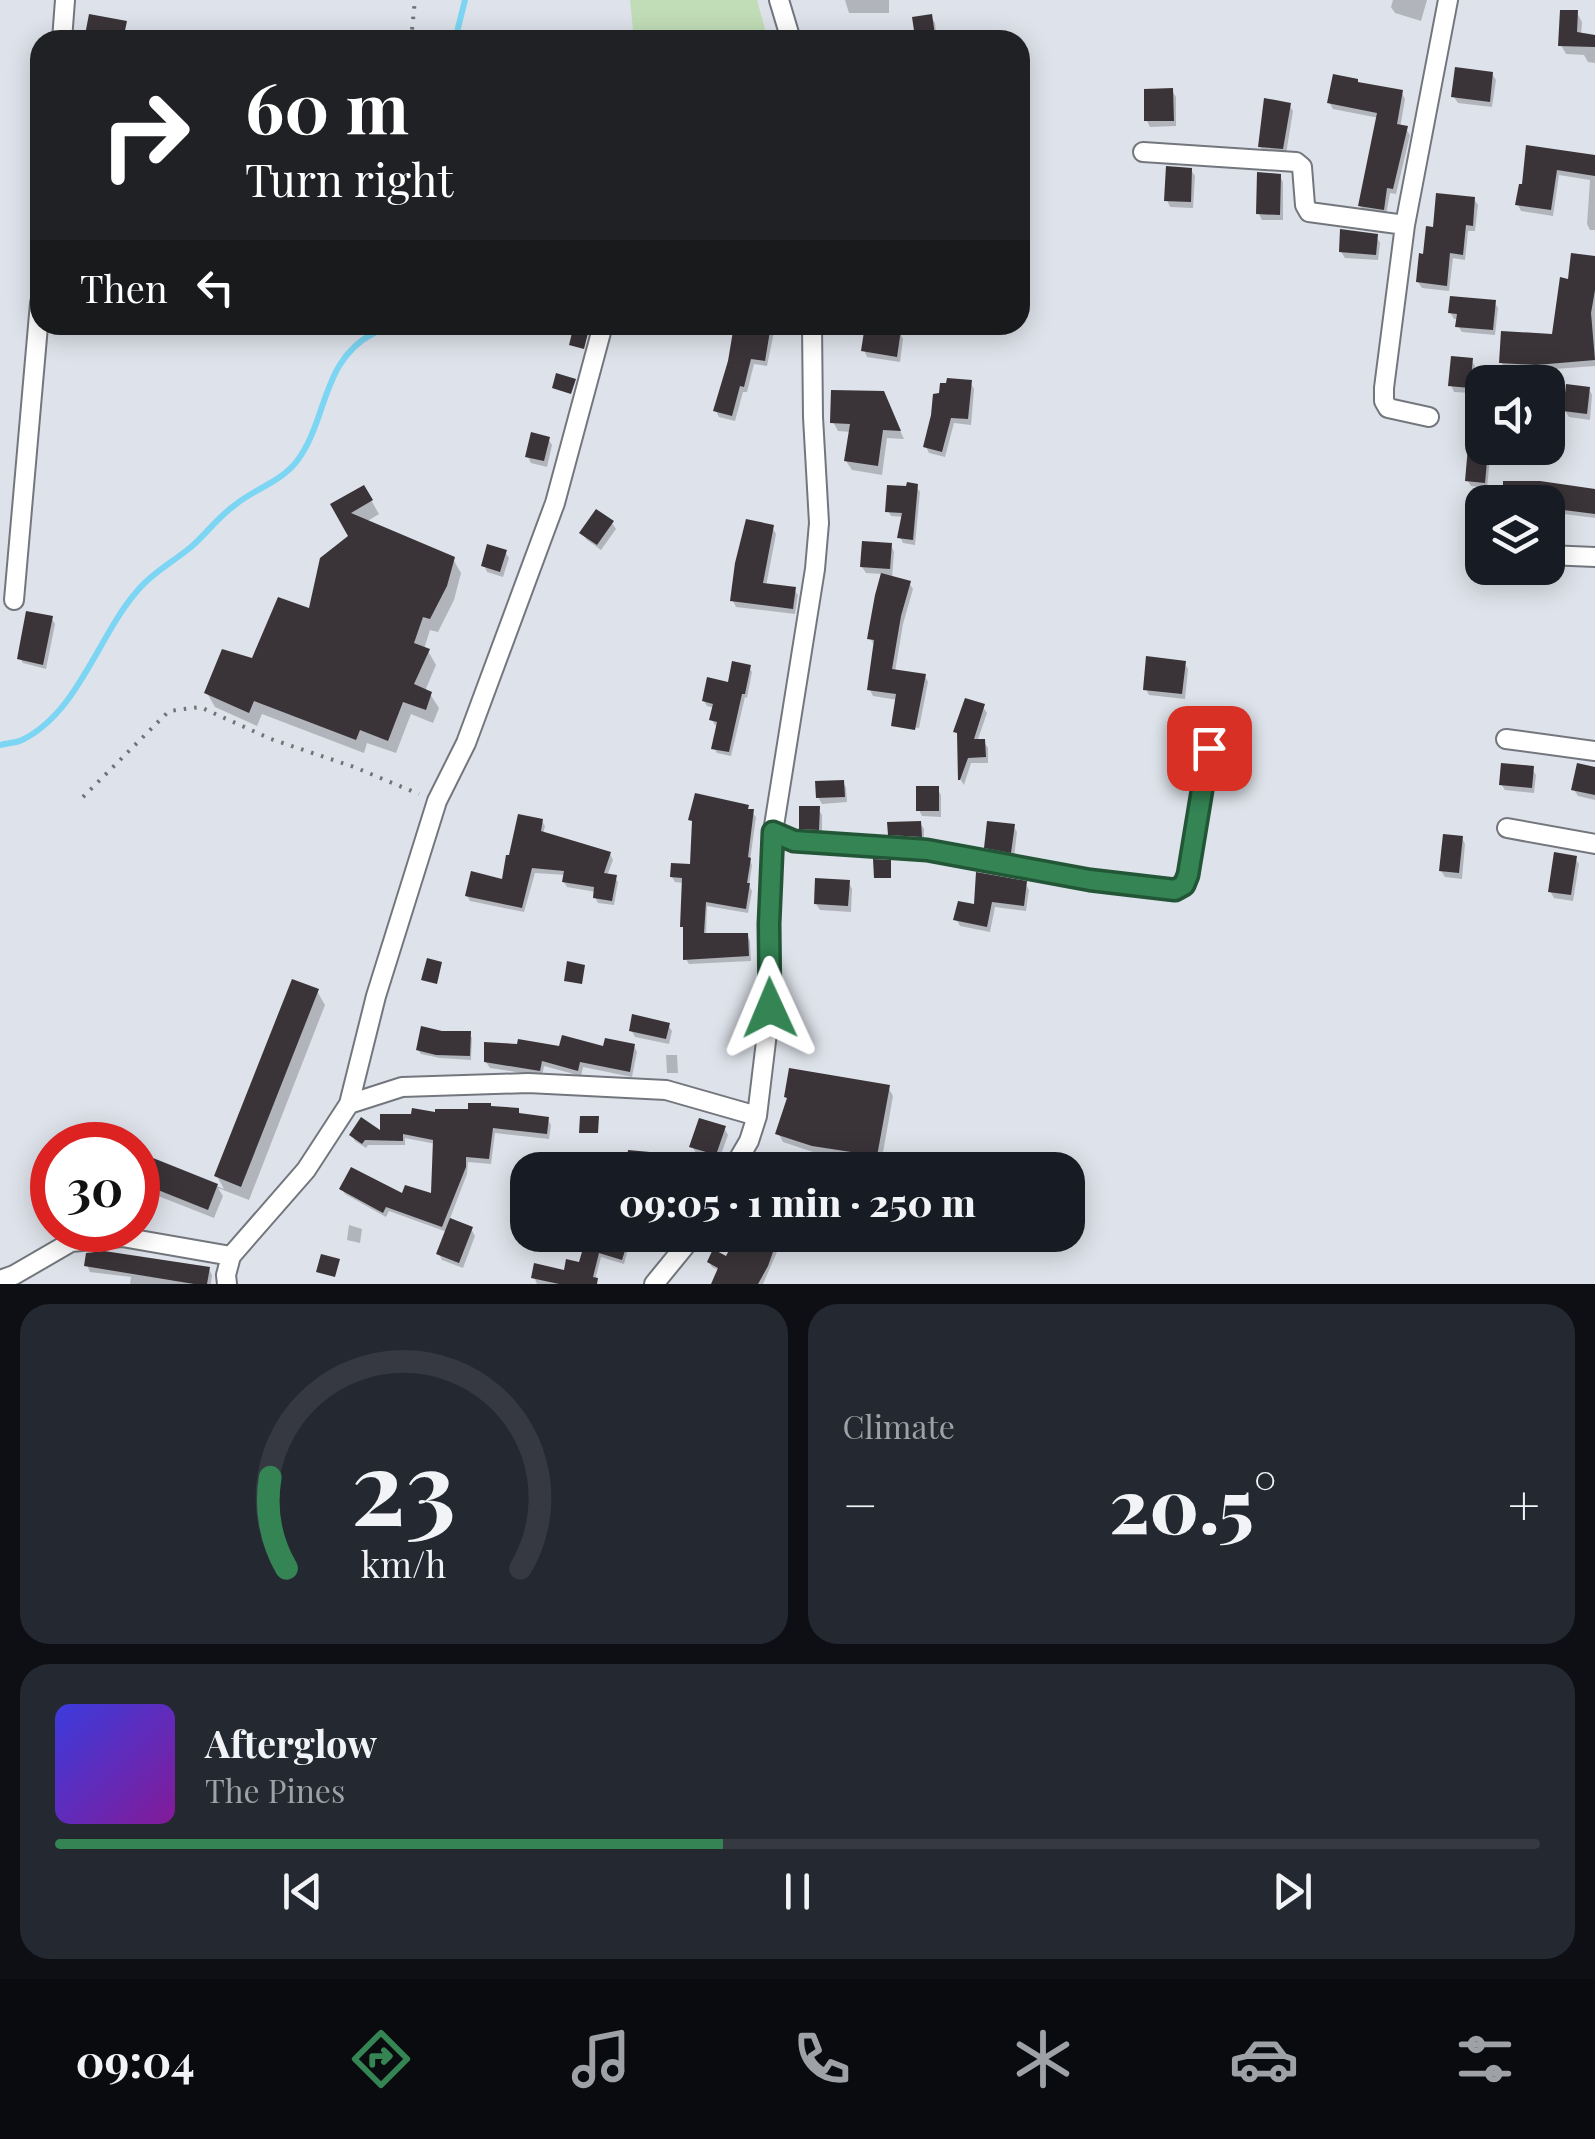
<!DOCTYPE html>
<meta charset="utf-8">
<style>
:root{--surface:#171b24;--page:#242831;--text:#f1f3f6;--muted:#9ea1a6;--line:#363941;--accent:#348454}
body{margin:0;font-family:"Playfair Display",serif;background:var(--page);color:var(--text);height:100vh;display:flex;flex-direction:column;font-size:38px;white-space:nowrap}
*{box-sizing:border-box;margin:0}
p{font-size:32px;color:var(--muted)}
.icon{flex:none;width:55px;height:55px;fill:none;stroke:currentColor;stroke-width:2;stroke-linecap:round;stroke-linejoin:round}
.map{position:relative;height:1284px;overflow:hidden}
.details{display:flex;flex-direction:column;gap:20px;padding:20px;background:#0d0f14;flex:1}
.details>*{flex:none}
.top-card{position:absolute;left:30px;top:30px;width:1000px;height:305px;border-radius:30px;box-shadow:0 5px 25px #0003;background:#202124;color:#fff;overflow:hidden}
.controls{position:absolute;left:1465px;top:365px;display:grid;gap:20px}
.controls a{display:grid;place-items:center;width:100px;height:100px;border-radius:20px;background:var(--surface);box-shadow:0 5px 25px #0003;font-size:50px}
.speed{position:absolute;left:30px;top:1122px;display:flex;gap:20px;font-size:50px;font-weight:700;text-align:center}
.speed>*{display:grid;place-content:center;width:130px;height:130px;border-radius:50%;background:var(--surface);box-shadow:0 5px 25px #0003;line-height:1}
.speed .limit{border:15px solid #d22;background:#fff;color:#111}
.pin{position:absolute;display:grid;place-items:center;width:85px;height:85px;color:#fff;margin:-42px;border-radius:20px;box-shadow:0 5px 15px #0006}
.me{position:absolute;width:110px;margin:-55px;rotate:359deg;stroke-linejoin:round;filter:drop-shadow(0 0 8px #0008)}
.turn{display:flex;align-items:center;gap:35px;height:210px;padding:0 50px;font-size:45px}
.turn .icon{width:130px;height:130px;stroke-width:2.5}
.turn b{display:block;font-size:70px;line-height:85px}
.then{display:flex;align-items:center;height:95px;padding:0 50px;background:#0003;gap:20px;font-size:38px}
.big{font-size:75px;font-weight:800;line-height:1.1}
.details .widget{flex:1;display:flex;flex-direction:column;justify-content:center;gap:15px;min-width:0;padding:0 35px;border-radius:30px;background:var(--page)}
.details .dial{align-items:center;gap:0}
.dial svg{height:260px;overflow:visible;fill:none;stroke:var(--line);stroke-width:7;stroke-linecap:round;text-anchor:middle}
.dial text{fill:var(--text);stroke:none}
.song{display:flex;align-items:center;gap:30px}
.cover{width:120px;height:120px;border-radius:15px;background:linear-gradient(135deg,hsl(240 70% 55%),hsl(290 70% 35%))}
.played{height:10px;border-radius:5px;background:linear-gradient(90deg,var(--accent) 45%,var(--line) 45%)}
.keys{display:flex;justify-content:space-around;direction:ltr}
.heat{display:flex;justify-content:space-between;align-items:center;font-size:55px;direction:ltr}
.details .tiles{flex:1;display:grid;gap:20px;grid-template-columns:1fr 1fr}
.widget:last-child{grid-column:span 2}
.trip{position:absolute;left:510px;top:1152px;width:575px;height:100px;border-radius:30px;background:var(--surface);box-shadow:0 5px 25px #0003;font-weight:800;line-height:100px;text-align:center}
.tab-bar{display:flex;height:160px;justify-content:space-around;align-items:center;background:#090b0e;color:var(--muted)}
.tab-bar .icon{width:70px;height:70px}
.tab-bar .active{color:var(--accent)}
.tab-bar b{font-size:45px;color:var(--text)}
.map>svg:first-child{display:block}
</style>
<div class="map">
<svg width="1595" height="1284" viewBox="0 0 1595 1284">
<rect width="100%" height="100%" fill="#dee2ea"/>
<path fill="#c1ddb7" d="M630,0h127l11,40h-134z"/>
<path fill="#0003" d="M845,0h44v13h-40z
M1393,0h34l-6,21 -26,-8 -4,-6z
M1577,13l5,9 -1,13 14,2v26l-7,-1 -4,-7 -18,-1 -5,-9z
M931,17l4,6 2,17h-19l-3,-21z
M1492,74l4,6 -4,27 -34,-4 -4,-6z
M1359,85l43,8 3,6 -5,29 6,1 4,6 -14,59 -6,-1 -4,22 -22,-3 -4,-6 19,-88 -46,-9 -4,-7z
M1172,91l4,6v29l-26,1 -3,-6z
M1289,105l4,6 -7,43 -22,-1 -4,-7z
M1528,148l67,10v72h-5l-3,-6 3,-44 -31,-5 -6,41 -32,-5 -3,-6 7,-18z
M1191,170l4,6 -2,32 -23,-1 -3,-7z
M1280,176l3,6v38h-21l-3,-6z
M1474,199l4,6 -3,26h-7l-3,29 -12,-2 -4,33 -27,-3 -4,-6 17,-52z
M1376,236l4,7 -2,17 -33,-2 -4,-6z
M1595,258v108l-54,4 -36,-2 -4,-6 53,-26 17,-54z
M1494,302l4,6 -3,27 -33,-3 -4,-6 1,-7h-5l-4,-7z
M737,325h33l4,7 -7,34 -13,-2 -7,28h-4l-8,29 -16,-4 -3,-6z
M868,325h20l-1,16h4l3,-16 -1,7 7,1 3,6 -3,23 -33,-5 -3,-7z
M1471,360l4,6 -3,27 -18,-1 -3,-7z
M970,382l4,7 -3,36 -17,-2 -9,34 -16,-4 -3,-6z
M1589,389l3,6 -2,25 -21,-3 -4,-6z
M888,404l16,35 -17,-1 -5,37 -30,-5 -6,-9 5,-29 -13,-1 -5,-9z
M548,439l4,6 -5,22 -16,-4 -3,-6z
M1487,452l3,6 -3,30 -16,-2 -4,-6z
M1505,483l90,10v25l-47,-6v-10h-43z
M916,486l4,6 -5,53 -12,-2 -3,-6 3,-20 -12,-1 -3,-5z
M364,488l15,26 -13,8 87,37 8,14 -7,27 -16,32 -8,-2 -6,19 4,2 8,14 -11,26 5,3 9,14 -6,15 -22,-9 -15,39 -29,-10 -3,10 -102,-39 -5,12 -42,-19 -8,-14 47,-32 57,-49 41,-75 -19,-32z
M612,523l4,6 -15,21 -15,-11 -4,-6z
M772,527l4,7 -10,52 28,3 4,6 -3,19 -59,-7 -3,-6z
M891,545l3,7 -2,27 17,4 4,6 -10,35 -8,48 30,4 3,6 -9,46 -25,-4v3l-1,-1 5,-26 -25,-4 -3,-6 4,-45 -4,-7 13,-64 -17,-1 -4,-6z
M505,552l4,6 -6,19 -16,-5 -3,-7z
M52,619l3,5 -9,45 -23,-6 -3,-5z
M1184,663l4,6 -3,30 -36,-4 -3,-6z
M749,667l3,5 -5,26 -2,-1 -14,59 -14,-3 -3,-5 5,-22 -4,-1 -3,-5 3,-12 -8,-2 -3,-5 26,-16z
M983,707l4,6 -10,29h7l4,6v15h-17l-7,22 -4,-6v-41l-4,-6z
M1532,769l4,6 -2,18 -29,-3 -4,-6z
M1595,769v31l-17,-4 -4,-6z
M843,782l3,6 1,14 -25,2 -4,-7z
M937,788l4,7v22l-19,-1 -3,-6z
M747,807l9,10 -6,44 2,4 -3,21 3,5 -4,22 -41,-7 -1,30 41,-1 3,6 1,20 -62,3 -3,-5 -2,-76 -9,-1 -3,-5 20,-10 3,-41 -4,-6z
M818,809l4,6v21l-17,-1 -4,-7z
M542,821l3,5 -2,8 67,20 3,6 -6,16 8,1 3,5 -4,23 -16,-2 -3,-6 1,-5 -29,-5 -3,-5 2,-7 -31,-2 -11,39 -54,-11 -3,-5 37,-14z
M920,823l4,6v14l-30,-2 -4,-7z
M1013,826l4,6 -3,26 -24,-4 -3,-7z
M1462,838l3,6 -3,35 -17,-2 -4,-6z
M1575,858l4,6 -6,37 -19,-3 -4,-7z
M849,883l3,6 -1,23 -31,-2 -4,-6z
M1025,883l4,7 -3,21 -31,-4 -5,25 -30,-6 -4,-7z
M317,991l8,14 -76,195 -31,-12 5,8 -9,22 -76,-30v-34l86,35 -7,-13z
M668,1025l4,6 -3,13 -34,-7 -4,-7z
M441,1033l28,1 3,4 -1,22 -31,-2 -19,-4 -3,-4z
M634,1046l3,6 -5,25 -49,-10 -2,9 -37,-10 -2,10 -52,-8 -4,-6 75,-13z
M666,1055h11l1,18h-11z
M888,1087l5,9 -12,68 -62,-10 -36,-12 -5,-9 10,-33z
M518,1110l3,6 27,4 3,5 -2,14 -54,-6 -4,31 -23,-2 -1,12 -18,47 22,8 4,7 -12,32 -21,-8 -3,-6 8,-22 -58,-21 -3,6 -41,-23 -3,-5 61,7h30l3,-52 -31,-6v7h-37l-2,3 -11,-7 -3,-6 30,-1 56,-19z
M724,1128l4,7 -9,25 -23,-7 -4,-7z
M349,1225l13,4 -2,14 -13,-3z
M590,1235h42l-8,29 -23,-7 -7,27h-57l-3,-7 32,-4 15,-8z
M740,1235h46l-4,11 -2,-1 -17,39h-49l6,-13 -8,-4 -3,-5 18,-3z
M805,1235h33l-7,13z
M87,1265l122,4 3,6 -1,9h-81l1,-7 -41,-5z"/>
<g fill="none" stroke-linecap="round" stroke-linejoin="round">
<path stroke="#7cd6f3" stroke-width="6" d="M455,40l10,-40
M0,745c7,-2 16,-2 22,-5 57,-28 76,-105 116,-150 15,-18 35,-28 53,-43 15,-13 27,-30 44,-42 19,-16 46,-23 62,-44 31,-41 24,-101 77,-128 8,-4 20,-6 29,-8"/>
</g>
<path fill="#3a3438" d="M1560,10h18l-1,22 18,3v12l-37,-1z
M89,14l38,7 -4,19h-39z
M932,14l3,21 -20,2 -3,-20z
M1455,67l38,5 -3,30 -39,-5z
M1333,74l25,5v3l45,8 -6,34 11,2 -15,63 -6,-1 -3,22 -26,-4 19,-93 -50,-10z
M1173,88l1,33h-30v-32z
M1264,98l27,5 -8,46 -25,-2z
M1526,145l69,10v21l-38,-6 -6,40 -36,-5 4,-21h3z
M1166,166l26,2 -1,34 -27,-1z
M1257,172l24,2 -1,41 -24,-1z
M1436,193l39,4 -2,29 -7,-1 -3,30 -13,-2 -3,33 -31,-4 3,-29 4,1 3,-28 7,1z
M1340,229l38,5 -2,21 -37,-3z
M1571,253l24,3v34l-4,23 4,47 -59,5 -37,-2 2,-32 51,3 8,-57 8,2z
M1450,296l46,4 -3,30 -38,-3 2,-13 -9,-1z
M574,325h16l-6,24 -15,-4z
M734,325h37l-6,36 -14,-2 -7,28 -4,-1 -8,30 -19,-5 15,-50z
M865,325l36,5 -4,27 -36,-6z
M1451,356l22,2 -3,30 -22,-2z
M556,373l20,6 -5,15 -19,-6z
M947,378l25,2 -4,39 -17,-1 -9,34 -19,-5 8,-32 2,-21 6,-1 1,-10h6z
M1566,384l24,3 -3,27 -24,-3z
M831,390l53,1 17,40 -18,-1 -5,36 -34,-5 6,-37 -20,-1z
M531,432l19,5 -6,24 -19,-4z
M1468,447l20,3 -3,33 -20,-2z
M1503,481h37l55,8v25l-47,-6v-6h-45z
M907,482l11,2 -5,56 -16,-2 5,-25 -17,-1 2,-27 19,1z
M364,485l9,15 -22,13 104,44 -8,29 -17,33 -7,-2 -9,26 16,6 -16,35 18,8 -6,18 -23,-8 -15,39 -28,-11 -4,10 -102,-39 -5,12 -45,-20 18,-44 30,9 26,-61 31,11 11,-50 28,-22 -18,-32z
M596,509l18,12 -17,24 -18,-12z
M746,519l28,6 -11,58 33,4 -3,22 -63,-8 5,-38z
M862,541l30,2 -2,26 -30,-2z
M487,544l20,6 -7,22 -19,-6z
M881,573l30,8 -10,35 -9,53 34,5 -11,56 -24,-4 5,-32 -29,-4 7,-50 -7,-1 8,-44z
M26,611l27,5 -10,49 -26,-6z
M1146,656l40,5 -4,33 -39,-4z
M732,661l19,4 -6,29h-3l-13,58 -18,-3 6,-27 -8,-2 4,-16 -11,-3 5,-24 21,5z
M965,698l20,6 -11,35h11l1,18 -18,1 -8,22h-2l-1,-47 -4,-1z
M1501,763l33,3 -2,22 -33,-3z
M1577,763l18,4v28l-24,-5z
M844,780l1,17 -29,1 -1,-17z
M916,786h23v25h-23z
M695,793l54,12 -1,4h6l-6,48 3,1 -4,25h3l-4,26 -40,-7 -2,31h44l1,23 -66,4v-33h-3l2,-49 -12,-1 1,-14 19,1 2,-43 -4,-1z
M799,806h21l-1,24 -20,-1z
M518,814l25,5 -2,12 70,21 -7,21 13,2 -5,26 -19,-3 1,-11 -32,-5 2,-11 -32,-3 -10,40 -57,-12 6,-25 31,8 4,-24h3z
M921,821l1,16 -34,-2 -1,-13z
M987,821l28,3 -4,29 -27,-5z
M1443,834l20,2 -4,37 -20,-2z
M1554,852l23,4 -6,39 -23,-3z
M873,859l18,1v18h-17z
M976,872l51,9 -3,25 -32,-4 -5,25 -34,-7 5,-19 16,3z
M815,878l35,2 -2,26 -34,-2z
M427,958l15,4 -5,22 -16,-4z
M567,961l18,4 -3,19 -18,-3z
M292,979l27,10 -78,198 -27,-11z
M632,1014l38,9 -4,16 -37,-8z
M421,1026l21,5h29l-1,25 -34,-1 -20,-5z
M562,1035l41,11 2,-8 30,6 -5,28 -50,-10 -2,9 -36,-10 -2,10 -56,-9v-20l33,2 1,-5 41,7z
M789,1068l101,17 -13,71 -65,-10 -37,-12 12,-36 -3,-1z
M468,1103h23v3l28,2v5l30,4 -2,17 -54,-6 -4,31 -23,-2v10l-24,60 -56,-20 -3,6 -44,-24 12,-22 51,26 3,-8 26,8 2,-53 -30,-6v7l-38,-1 -3,4 -13,-9 12,-18 19,13v-16h31l1,-6 23,4v-3h33z
M580,1116h19l-1,17h-19z
M699,1118l27,8 -10,29 -27,-8z
M628,1150l22,2 -2,18h-22z
M138,1152l80,32 -10,26 -70,-28z
M450,1218l23,9 -14,36 -23,-9z
M587,1235h43l-8,25 -23,-7 -6,24 5,1 -1,6h-38l-28,-6 3,-15 30,7 2,-11 13,3z
M737,1235h42l-11,31 -10,18h-47l7,-16 -11,-6 6,-13 13,7z
M104,1251l106,16 -3,17h-13l-110,-18 2,-13z
M321,1254l19,5 -5,18 -19,-5z"/>
<g fill="none" stroke-linecap="round" stroke-linejoin="round">
<g stroke="#73777d" stroke-width="22">
<path id="street" d="M779,0l12,40
M62,40l3,-40
M1143,152l153,10 6,5 3,38 4,7 96,13
M1429,417l-41,-9 -4,-7v-13l21,-163 43,-225
M1548,555l47,2
M14,600l26,-297
M1506,739l89,12
M1507,828l88,16
M773,832l21,9 133,9 163,30 85,10 9,-5 4,-10 21,-127
M349,1104l27,-108 61,-195 29,-58 89,-240 48,-178
M732,1170l17,-29 8,-25 13,-108 -1,-84 4,-92 42,-263 4,-46 -6,-106 -1,-92
M0,1280l14,-5 57,-33 51,-5 109,19 75,-86 43,-66 53,-17 126,-4 138,7 91,26
M227,1284l-1,-9 5,-19
M654,1284l40,-49"/>
</g>
<path stroke="#707278" stroke-width="4" stroke-dasharray="2.5 8" stroke-linecap="butt" d="M411,40l4,-40
M83,797l86,-86 31,-4 71,32 83,28 65,27"/>
<use href="#street" stroke="#fff" stroke-width="18"/>
</g>
<g fill="none" stroke-linecap="round" stroke-linejoin="round">
<g stroke="#225637" stroke-width="25">
<path id="route" d="M770,1008l-1,-84 4,-92 21,9 133,9 163,30 85,10 9,-5 4,-10 21,-127"/>
</g>
<use href="#route" stroke="#348454" stroke-width="18"/>
</g>
</svg>
<div class="controls">
<a><svg class="icon" aria-label="sound" viewBox="0 0 24 24"><path d="M4 9h4l5-4v14l-5-4H4zM17 9q2 3 0 6"/></svg></a>
<a><svg class="icon" aria-label="layers" viewBox="0 0 24 24"><path d="M12 4l9 5-9 5-9-5zM3 14l9 5 9-5"/></svg></a>
</div>
<div class="speed"><div class="limit">30</div></div>
<div class="pin" style="left:1209px;top:748px;background:#d93025"><svg class="icon" aria-label="arrive" viewBox="0 0 24 24"><path d="M6 21V4h12l-3 4 3 4H6"/></svg></div>
<svg class="me" style="left:770px;top:1008px" viewBox="-20 -20 40 40"><path d="M0-17L14 15 0 8-14 15z" fill="#348454" stroke="#fff" stroke-width="4"/></svg>
<div class="trip">09:05 · 1 min · 250 m</div>
<div class="top-card">
<div class="turn"><svg class="icon" aria-label="right" viewBox="0 0 24 24"><path d="M7 20v-9h11M14 6l5 5-5 5"/></svg><div><b>60 m</b>Turn right</div></div>
<div class="then">Then<svg class="icon" aria-label="left" viewBox="0 0 24 24"><path d="M17 20v-9H6M10 6l-5 5 5 5"/></svg></div>
</div>
</div>
<section class="details">
<div class="tiles">
<div class="widget dial"><svg viewBox="0 0 100 80">
<path d="M14 69A42 42 0 1 1 86 69"/>
<path d="M14 69A42 42 0 0 1 9 41" stroke="#348454"/>
<text x="50" y="56" font-size="32" font-weight="700">23</text>
<text x="50" y="72" font-size="11">km/h</text>
</svg></div>
<div class="widget"><p>Climate</p>
<div class="heat"><a>−</a><b class="big">20.5°</b><a>+</a></div>
</div>
<div class="widget">
<div class="song"><i class="cover"></i><div><b>Afterglow</b><p>The Pines</p></div></div>
<div class="played"></div>
<div class="keys"><svg class="icon" aria-label="previous" viewBox="0 0 24 24"><path d="M18 5L8 12l10 7zM5 5v14"/></svg><svg class="icon" aria-label="pause" viewBox="0 0 24 24"><path d="M8 5v14M16 5v14"/></svg><svg class="icon" aria-label="next" viewBox="0 0 24 24"><path d="M6 5l10 7-10 7zM19 5v14"/></svg></div>
</div>
</div>
</section>
<nav class="tab-bar">
<b>09:04</b>
<svg class="icon active" aria-label="directions" viewBox="0 0 24 24"><path d="M12 3l9 9-9 9-9-9zM9 14v-3h6M13 9l2 2-2 2"/></svg>
<svg class="icon" aria-label="music" viewBox="0 0 24 24"><path d="M9 18V5l10-2v13"/><circle cx="6" cy="18" r="3"/><circle cx="16" cy="16" r="3"/></svg>
<svg class="icon" aria-label="phone" viewBox="0 0 24 24"><path d="M5 4h4l2 5-3 2q2 4 5 5l2-3 5 2v4C11 20 4 13 5 4z"/></svg>
<svg class="icon" aria-label="climate" viewBox="0 0 24 24"><path d="M12 3v18M4 7l16 10M4 17L20 7"/></svg>
<svg class="icon" aria-label="car" viewBox="0 0 24 24"><path d="M5 17H2v-5l4-1 3-4h7l3 4 3 1v5h-3M9 17h6M6 11h13"/><circle cx="7" cy="17" r="2"/><circle cx="17" cy="17" r="2"/></svg>
<svg class="icon" aria-label="filters" viewBox="0 0 24 24"><path d="M4 7h16M4 17h16"/><circle cx="9" cy="7" r="2"/><circle cx="15" cy="17" r="2"/></svg>
</nav>
